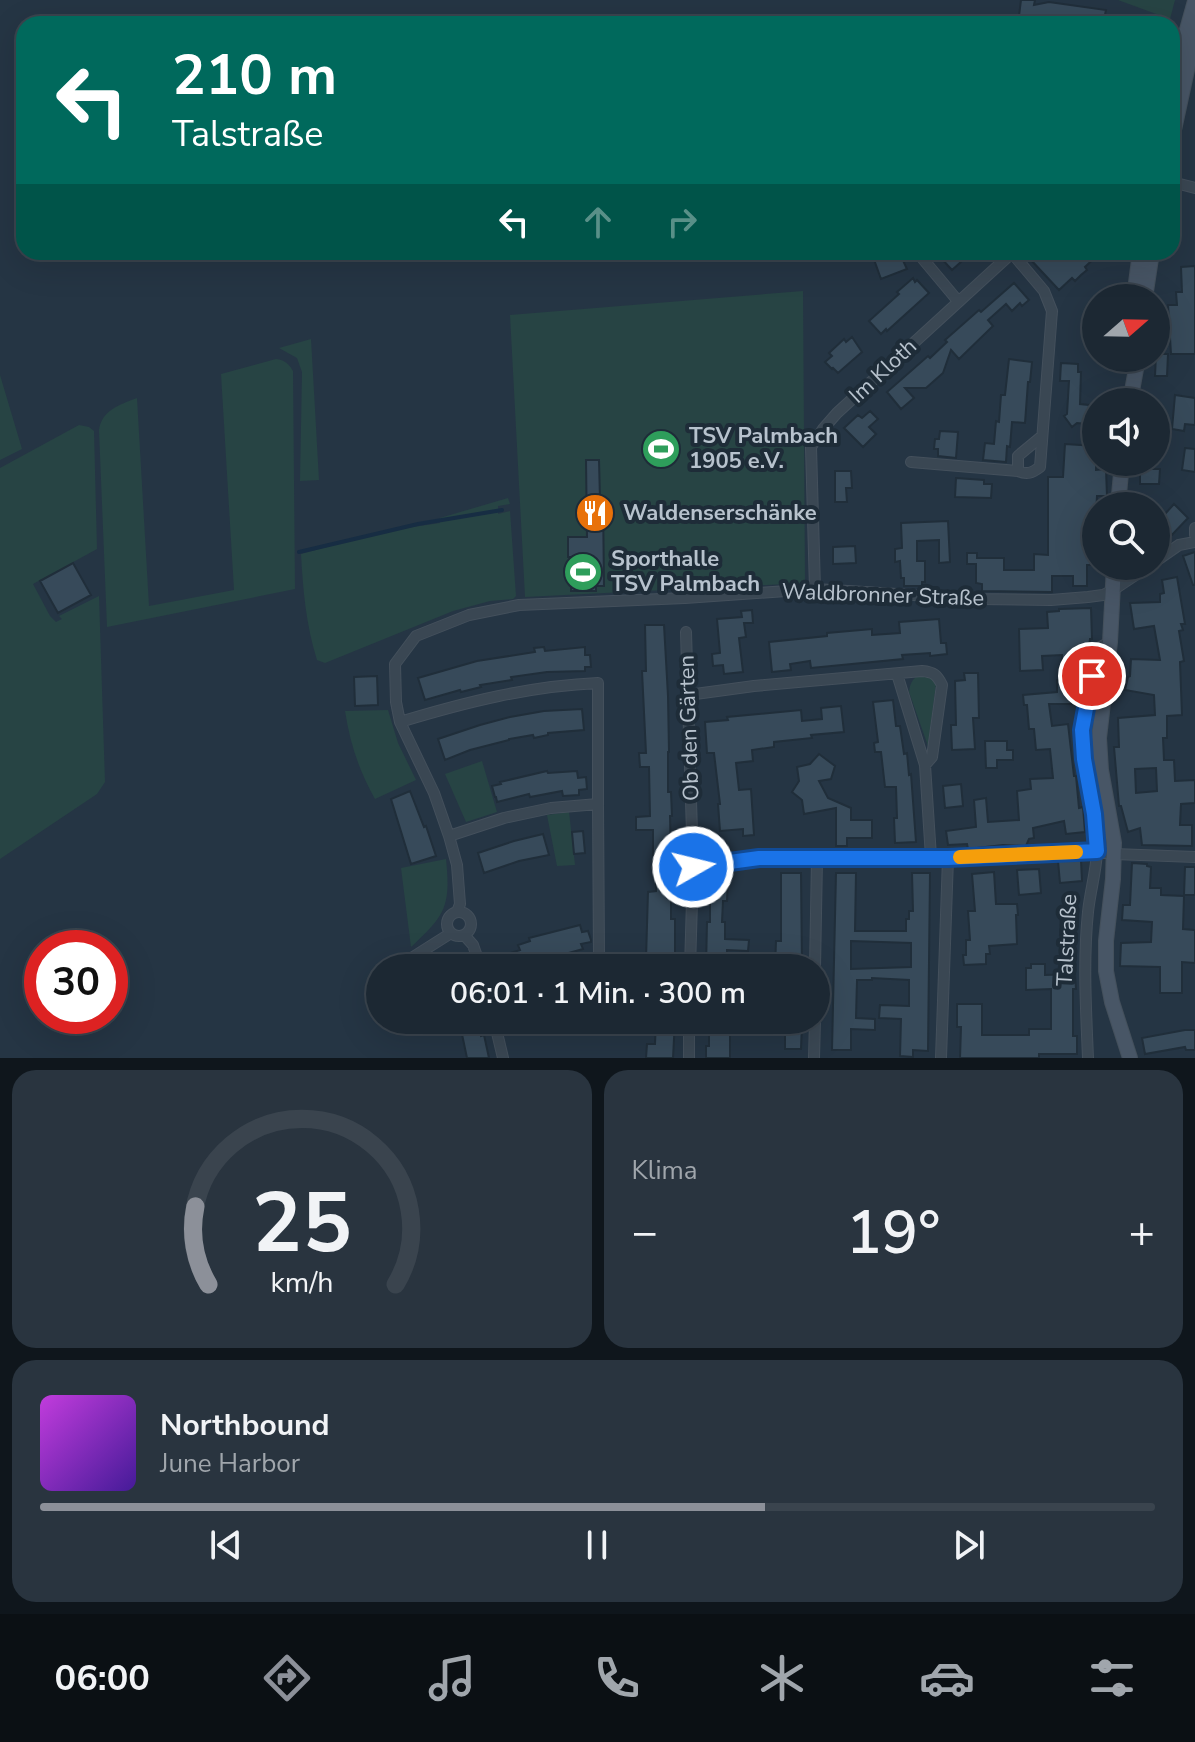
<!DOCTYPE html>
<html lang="de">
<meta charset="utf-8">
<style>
:root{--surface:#1c2833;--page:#29343f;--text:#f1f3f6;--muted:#a0a6ac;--line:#3a444e;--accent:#8c9099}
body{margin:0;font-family:"Nunito Sans",sans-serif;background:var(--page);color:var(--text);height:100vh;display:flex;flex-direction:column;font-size:30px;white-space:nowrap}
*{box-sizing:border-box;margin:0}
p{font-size:26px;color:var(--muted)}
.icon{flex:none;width:44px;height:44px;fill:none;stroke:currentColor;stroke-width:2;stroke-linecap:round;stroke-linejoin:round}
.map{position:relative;height:1058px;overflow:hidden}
.drawer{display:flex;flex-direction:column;gap:12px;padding:12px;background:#0f161c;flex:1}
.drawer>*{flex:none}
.banner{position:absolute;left:16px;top:16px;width:1164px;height:244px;border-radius:24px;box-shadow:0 8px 32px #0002,0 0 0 2px var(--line);background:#00695c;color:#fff;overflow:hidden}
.needle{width:52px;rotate:70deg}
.buttons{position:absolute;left:1082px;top:284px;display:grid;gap:16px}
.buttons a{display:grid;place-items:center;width:88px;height:88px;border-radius:50%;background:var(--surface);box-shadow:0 8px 32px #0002,0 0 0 2px var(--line);font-size:40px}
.speed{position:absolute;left:24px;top:930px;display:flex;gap:16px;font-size:40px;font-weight:700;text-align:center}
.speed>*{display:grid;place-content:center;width:104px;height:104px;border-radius:50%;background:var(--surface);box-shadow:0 8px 32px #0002,0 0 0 2px var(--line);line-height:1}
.speed .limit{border:12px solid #d22;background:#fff;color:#111}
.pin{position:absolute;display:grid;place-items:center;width:68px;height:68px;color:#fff;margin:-34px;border:4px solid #fff;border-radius:50%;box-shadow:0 2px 8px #0007}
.me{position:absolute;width:88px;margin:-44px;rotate:82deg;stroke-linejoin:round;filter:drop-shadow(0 0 6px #0008)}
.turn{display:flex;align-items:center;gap:28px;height:168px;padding:0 24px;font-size:36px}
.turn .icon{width:104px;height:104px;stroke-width:2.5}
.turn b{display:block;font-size:56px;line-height:68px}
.lanes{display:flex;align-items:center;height:76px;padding:0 24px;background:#0003;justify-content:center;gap:40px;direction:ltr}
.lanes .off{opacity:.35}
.big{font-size:60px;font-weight:600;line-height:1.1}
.drawer .tile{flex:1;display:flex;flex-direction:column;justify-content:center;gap:12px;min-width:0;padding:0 28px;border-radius:24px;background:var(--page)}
.drawer .dial{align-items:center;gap:0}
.dial svg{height:208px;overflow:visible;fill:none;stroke:var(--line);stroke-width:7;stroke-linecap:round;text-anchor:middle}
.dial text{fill:var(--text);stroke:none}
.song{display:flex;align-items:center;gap:24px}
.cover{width:96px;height:96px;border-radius:12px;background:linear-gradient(135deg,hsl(290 70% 55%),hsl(260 70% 35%))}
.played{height:8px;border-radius:4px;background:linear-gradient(90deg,var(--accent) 65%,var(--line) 65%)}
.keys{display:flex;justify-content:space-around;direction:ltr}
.heat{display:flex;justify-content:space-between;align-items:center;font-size:44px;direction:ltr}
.drawer .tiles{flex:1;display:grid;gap:12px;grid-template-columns:1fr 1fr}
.tile:last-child{grid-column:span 2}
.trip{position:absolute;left:366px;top:954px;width:464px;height:80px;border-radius:40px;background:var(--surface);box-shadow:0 8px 32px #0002,0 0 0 2px var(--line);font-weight:600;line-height:80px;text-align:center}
.tab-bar{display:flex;height:128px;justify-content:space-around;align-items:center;background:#0b1014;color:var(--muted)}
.tab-bar .icon{width:56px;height:56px}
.tab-bar .current{color:var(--accent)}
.tab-bar b{font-size:36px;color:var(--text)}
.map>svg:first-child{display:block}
</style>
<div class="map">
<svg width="1195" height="1058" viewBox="0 0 1195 1058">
<rect width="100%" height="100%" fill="#253544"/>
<path fill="#274444" d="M1118,0h57l-5,19z
M803,291l2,292 -280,14 -15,-282z
M311,339l8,141 -19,1 2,-109 -5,-14 -18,-10z
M276,359c9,1 13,5 17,12l2,218 -188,38 -8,-197c3,-20 20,-25 38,-32l12,208 85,-16 -13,-216z
M0,375l22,74 -22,11z
M79,425l10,2 5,4 3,118 -64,35 17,32 6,6 6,-3 -3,-3 40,-20 6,186 -8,12 -97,65v-391z
M508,498l2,6 -12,2v8l12,-3 6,85 -3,3 -23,2 -37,10 -128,52 -8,-3c-11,-35 -14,-70 -16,-106l85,-23 54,-8v-5z
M919,675l12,1 5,8 -8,62 -19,-54c1,-8 3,-13 10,-17z
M388,710l10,33 18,37 -41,19c-16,-28 -25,-56 -30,-88z
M482,761l15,51 -31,10 -21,-48z
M569,812l6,53 -18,1 -10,-51z
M446,859c5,48 -1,56 -35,88l-10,-79z"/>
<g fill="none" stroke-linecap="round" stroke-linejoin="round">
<path stroke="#172d43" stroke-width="4" d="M299,552l119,-28 84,-14"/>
</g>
<path fill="#374a5a" stroke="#202e3a" stroke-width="2" fill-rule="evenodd" d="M1021,0h14l-1,5 15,-3 57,8 -3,14h-37l-28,-4v4h-20z
M878,252h21l8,17 -26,10 -9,-25z
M946,252h26l-20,18 -12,-13z
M1039,252h62l-16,15 2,3 -6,5 -6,6 -3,-3 -13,12 -29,-31z
M1195,266v88h-24l-3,-49h9l-1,-13h6l-1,-25z
M913,278l2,4 2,-2 12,13 -42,38 -1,-2 -5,5 -12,-13 30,-27 -2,-2z
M1014,283l15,17 -7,6 -2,-3 -8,8 -6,-7 -18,16 5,6 -34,33 -8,-9 -8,23 -17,15h-21l9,10 -13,11 -14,-17 41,-36 2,2 17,-16 -2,-2 34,-30 2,2z
M852,337l10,15 -24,21 -5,-5 -1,1 -7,-7 7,-6 -3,-3 15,-14 2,3z
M1156,354h12l-1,22h-12z
M1009,359l23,3 -2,20h-2l-3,41 -13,-1 -2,25 -3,-1 -1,16 -23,-2 2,-17 9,1 2,-23 3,1 2,-27h4z
M1061,363l17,1v8h3l-1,32 9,1 -2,19 -10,-1 -5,4 -8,-11 3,-2 2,-33h-9z
M1175,395l20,3v27l-10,-1 -1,7 -12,-2z
M870,411l8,8 -9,8 7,7 -13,13 -19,-19 14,-13 4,3z
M940,431l18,1 -2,26 -18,-2v-7h-4l1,-10h4z
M1065,444l31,2v24l10,-1 1,27h-10l-1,18h-3v20h3v31h-9v21h-14v-10h-21v16l-70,-1v-7l-6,-1v-19h-9v-11h10v5h27v12h30v-16l14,1v-78h15z
M1185,448l10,1v23l-13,-2z
M586,460h13l1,39h3l1,87h-8v5h-25v-34h-3v-20h19z
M1145,469h15l-1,15h-19v-13h5z
M835,471h16l1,17h-6l1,14h-12z
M956,478l28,2v4h8l-1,14 -36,-1z
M1174,504l14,14 -19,20 -3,-2 -10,10v-22z
M948,521l2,41 -11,1v-23l-22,1v20h8v21h-3v4h-18v-8h-3l-1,-17 -5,1v-13l7,-1 -1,-25z
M855,546l1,17 -23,1v-17z
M1195,552v33h-2l-10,-29z
M73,563l18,32 -33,18 -18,-32z
M1177,577l8,47h-4l2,6 -4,1 5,30 -4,1 2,53 -15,1v22h-4l1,22h10l1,21 20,-1v23l-14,1 -1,21h12v21l-50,-1 -2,-17 -12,4 -7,-26h-2l-5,-59h5l-1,-29 37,-3 -1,-20 -29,-5 3,-13 2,-1 1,-17 29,1 -6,-34 -20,3 -4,-26 30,-1v-8l4,-1 -2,-13zM1156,768l1,23 -21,2 -1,-24z
M1091,608l1,31h-2l-3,23h-8l-1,42h-29l3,22 16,-2 6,52h2l3,32 4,-1 2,25 -19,2 -2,-13 -31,7 1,10 -5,1 -3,7 -23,-1 -35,4 -1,-5 -19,1 -2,-14 30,-4 -2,-27 12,-2 2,24 31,-2 -2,-29 14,-2 -1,-10 23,-1 -3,-29 -14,1 -2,-21h-5l-2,-24h-3l-1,-10 34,-3v-12h10l-1,-21h-4v-4l-20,1 1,14 -23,1 -1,-42 29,-1 -1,-16 12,-1v-2z
M752,610l1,13h-9l2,14 -7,1 4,34 -19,2 -1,-9 -10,1 -1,-12 8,-1 -3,-34 25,-2 -1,-6z
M939,619l2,24h5l1,11 -17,2v-3l-28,2 1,4 -92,9 -1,-7 -20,3 1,6 -19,2 -3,-30 58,-6v-3l45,-4v6l28,-2 -1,-11z
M645,625h19l4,71 1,56h-1v40h3l1,24h-2l1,39h-18v-25h-17v-13l14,-1 -1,-49h-9l-1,-14h7l-4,-82h4z
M544,647l1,4 40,-4v8h5l1,12h-6v4l-38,1 -36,5 1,3 -32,5 1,2 -20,5 -1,-2 -35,10 -7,-22 59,-17 58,-9 -1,-4z
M964,673h14l1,45h-6l2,31 -23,1 -1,-25h5l-1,-44 10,-1z
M377,676l1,29 -23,1 -1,-29z
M893,700l3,26h4l4,28 3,-1 2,22 2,-1 5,68 -21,1 -1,-25h3l-1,-31h-11l-4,-35h-6l-1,-9 4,-1 -5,-40z
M841,706l3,26 -33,3 1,3 -38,4v5l-22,3 1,11 -17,2 3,27 12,-1 3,46 -11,1v-7l-23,2 -2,-27h2l-6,-51h-7l-2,-31 23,-2 -1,-3 74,-7 1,11 20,-2 -1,-11z
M582,709l2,21 -36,3v2l-14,3 -1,-3 -24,4v1l-39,10 -25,10 -7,-21 42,-14 30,-8 34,-6z
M985,741h22v9h6v10h-16v8h-11z
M819,754l16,12 -4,13 -12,2 9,17 23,10v12h21v18h-25v8h-11v-38l-32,6 -2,-14 -10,-8 7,-11 -2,-14 13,-3z
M547,771l1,2 29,-2 1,7 8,-1 1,12 -8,1v5l-16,1 -1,-5 -32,6 -1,-3 -32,8 -1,-5h-1l-3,-11 9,-2 -1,-2z
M961,784l2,22 -18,2 -2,-22z
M410,791l14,36 2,-1 10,30 -25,8 -20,-65z
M583,831l2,22 -11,1 -2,-22z
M543,834l6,21 -30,6 -35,12 -6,-20 36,-12z
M1081,860l1,21 -22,2 -2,-22z
M1132,863l15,1v2l4,1 -1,21h11v7l23,1 -1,33 12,1v33l-13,-1v31h-22v-26l-40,-1 1,-23 30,-1 1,-20 -30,-2 1,-15h7z
M1185,867h10v28h-11z
M1039,869l2,24 -22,2 -2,-25z
M994,872l2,32h21l1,11h-2l1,29 -28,2 1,8h-4v10l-22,1 -1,-10h3v-15h4l-2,-29h7l-3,-37z
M781,873h20l1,95h-27l1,-27h5z
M836,873h20l-1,58h51v-12h3v-8h4l-1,-38h18l-2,178 -15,-1v7l-13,-1 1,-37 -22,-1 1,-13 29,1v-26l-37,-2v2h-15l-1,38 19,1v11l-24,-1v21h-19zM851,941l60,2v24l-60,2z
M710,878h18l-1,23h-4l-1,21h3v17l24,1 -1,11 -21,-1v7h-3v11h-18l1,-46h3z
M664,882h11v12h-4v25h4v49h-21v-9h-8l2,-67 8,-1v-7h8z
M1061,913l14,1v21h-15z
M580,925l2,7 6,-1 3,9v2l-10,2 2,5 -68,19h-10l-4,-12 19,-6 -2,-5 12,-4 -1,-3z
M1031,964h14v11l30,-1 1,15h-3v47h4v18h-38v4h-79l1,-31h-4v-23h25v31h47v-6h22v-40l-25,1v-22h5z
M459,1020h19l3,16 3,-1 5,23h-22z
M516,1020h19l3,8 -18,5z
M656,1020h19l-2,38h-27l1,-14h8z
M709,1020h16v12h5v26h-24v-12h3z
M785,1023h17l-1,26h-16z
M1185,1030h10v20h-9l-1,-3 -40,7 -3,-16z"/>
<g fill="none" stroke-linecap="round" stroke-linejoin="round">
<g stroke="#44505c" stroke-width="12">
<path id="minor" d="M1172,182l23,6
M917,252l41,49
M1012,253l32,38 8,20 -12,156c-8,6 -13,8 -22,4v-15l24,-20
M911,462l107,9
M1195,528v7
M1156,561l23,-16 16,-3
M815,589l-4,-142 12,-18 14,-16 176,-161
M686,632l7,235 -3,101
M897,674l28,91 6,92
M688,695l66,-9 168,-15c12,1 15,4 20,14l-10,72 -7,8
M400,722c66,-20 130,-36 198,-39v121
M449,836l55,-18 47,-10 47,-4 1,154 -36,10
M693,867l66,-9h189l149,-7 17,3 81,3
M447 924a12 12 0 1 1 24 0a12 12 0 1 1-24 0Z
M457,912l3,-8 -3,-39 -8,-29 -15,-43 -34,-71 -4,-20 -1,-38 21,-28 53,-21 50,-10 166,-7 130,-9 164,10 72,1 37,-3 15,-2 10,-5 36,-24
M465,936l8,9 8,23
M410,959l41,-26
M815,968l2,-109
M494,1020l9,38
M689,1058v-38
M814,1058l1,-38
M941,1058l7,-200
M1088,1058c-2,-49 -5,-97 0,-146 2,-20 8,-40 9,-60 2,-33 -10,-64 -13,-97 -4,-37 6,-71 14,-107l12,-6"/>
</g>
<g stroke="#44505c" stroke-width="16">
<path id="secondary" d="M1172,84l23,-83
M1172,139l23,-106
M1134,298l6,-46
M1145,298l7,-46
M1130,402l8,-44
M1118,506l4,-44
M1114,566l-4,76 -11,96 2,32 13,73 -1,36 -7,62v30l6,31 18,56"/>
</g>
<use href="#minor" stroke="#3a4753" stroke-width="10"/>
<use href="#secondary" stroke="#485666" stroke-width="14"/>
</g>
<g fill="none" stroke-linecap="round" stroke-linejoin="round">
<g stroke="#114b97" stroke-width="20">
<path id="route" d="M693,867l66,-9h189l149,-7 -3,-37 -10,-55 -2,-29 10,-54"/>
</g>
<use href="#route" stroke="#1a73e8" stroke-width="14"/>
<path stroke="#f59e0b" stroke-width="14" d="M960,857l116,-5"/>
</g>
<defs>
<g id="stadium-disc" transform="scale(2)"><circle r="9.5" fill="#2e9e5b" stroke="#1e2c38"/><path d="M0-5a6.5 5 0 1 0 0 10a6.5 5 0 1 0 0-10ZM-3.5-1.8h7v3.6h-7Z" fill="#fff"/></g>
<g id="restaurant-disc" transform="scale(2)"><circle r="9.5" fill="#e8710a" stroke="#1e2c38"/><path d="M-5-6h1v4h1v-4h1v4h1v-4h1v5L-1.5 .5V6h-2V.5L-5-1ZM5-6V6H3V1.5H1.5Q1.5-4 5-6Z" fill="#fff"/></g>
</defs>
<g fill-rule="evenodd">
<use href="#stadium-disc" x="661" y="449"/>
<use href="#restaurant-disc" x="595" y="513"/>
<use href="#stadium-disc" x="583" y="572"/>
</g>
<g text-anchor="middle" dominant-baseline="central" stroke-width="8" stroke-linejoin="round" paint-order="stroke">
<g font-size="22" fill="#b7c2cd" stroke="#1e2c38">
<text transform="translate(883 371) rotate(-43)">Im Kloth</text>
<text transform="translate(883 595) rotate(2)">Waldbronner Straße</text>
<text transform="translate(689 728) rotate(-92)">Ob den Gärten</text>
<text transform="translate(1067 940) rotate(-87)">Talstraße</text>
</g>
<g font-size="22" font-weight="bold" fill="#b7c2cd" stroke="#1e2c38" text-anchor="start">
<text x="689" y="436">TSV Palmbach<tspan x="689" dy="25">1905 e.V.</tspan></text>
<text x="623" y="513">Waldenserschänke</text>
<text x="611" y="559">Sporthalle<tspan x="611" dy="25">TSV Palmbach</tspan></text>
</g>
</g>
</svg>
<div class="buttons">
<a><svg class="needle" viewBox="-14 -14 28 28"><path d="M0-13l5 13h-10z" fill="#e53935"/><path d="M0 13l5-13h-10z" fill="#a0a6ac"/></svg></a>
<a><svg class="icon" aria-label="sound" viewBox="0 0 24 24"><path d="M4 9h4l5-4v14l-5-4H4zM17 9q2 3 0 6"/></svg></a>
<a><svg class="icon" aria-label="search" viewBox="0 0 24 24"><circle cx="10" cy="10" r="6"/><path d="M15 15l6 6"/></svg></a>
</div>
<div class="speed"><div class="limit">30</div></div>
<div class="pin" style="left:1092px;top:676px;background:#d93025"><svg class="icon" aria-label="arrive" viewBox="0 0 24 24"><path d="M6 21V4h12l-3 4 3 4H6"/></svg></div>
<svg class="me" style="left:693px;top:867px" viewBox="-20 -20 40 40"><circle r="17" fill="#1a73e8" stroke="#fff" stroke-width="3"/><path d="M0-11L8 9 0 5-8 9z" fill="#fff"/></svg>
<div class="trip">06:01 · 1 Min. · 300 m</div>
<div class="banner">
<div class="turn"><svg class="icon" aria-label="left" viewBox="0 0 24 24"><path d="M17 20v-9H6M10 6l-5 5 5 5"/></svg><div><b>210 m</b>Talstraße</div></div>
<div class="lanes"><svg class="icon" aria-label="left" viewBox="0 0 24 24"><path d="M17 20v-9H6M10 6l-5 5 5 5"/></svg><svg class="icon off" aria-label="ahead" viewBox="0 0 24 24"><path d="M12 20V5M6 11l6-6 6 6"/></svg><svg class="icon off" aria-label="right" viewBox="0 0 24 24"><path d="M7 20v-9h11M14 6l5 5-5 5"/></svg></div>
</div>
</div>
<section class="drawer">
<div class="tiles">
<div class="tile dial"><svg viewBox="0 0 100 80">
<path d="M14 69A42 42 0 1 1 86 69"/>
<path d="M14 69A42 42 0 0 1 9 39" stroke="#8c9099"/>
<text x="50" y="56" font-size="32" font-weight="700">25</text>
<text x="50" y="72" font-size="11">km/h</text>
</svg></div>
<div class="tile"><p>Klima</p>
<div class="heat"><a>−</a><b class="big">19°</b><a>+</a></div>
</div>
<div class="tile">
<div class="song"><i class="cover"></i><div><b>Northbound</b><p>June Harbor</p></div></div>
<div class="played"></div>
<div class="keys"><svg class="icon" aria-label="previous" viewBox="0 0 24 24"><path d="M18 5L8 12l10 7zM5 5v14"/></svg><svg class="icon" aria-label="pause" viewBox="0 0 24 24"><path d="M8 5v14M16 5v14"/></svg><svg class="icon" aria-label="next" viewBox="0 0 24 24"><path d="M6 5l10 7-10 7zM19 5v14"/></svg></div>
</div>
</div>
</section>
<nav class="tab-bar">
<b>06:00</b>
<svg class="icon current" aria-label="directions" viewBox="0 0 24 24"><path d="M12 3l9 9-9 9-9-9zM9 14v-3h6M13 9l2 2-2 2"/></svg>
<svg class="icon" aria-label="music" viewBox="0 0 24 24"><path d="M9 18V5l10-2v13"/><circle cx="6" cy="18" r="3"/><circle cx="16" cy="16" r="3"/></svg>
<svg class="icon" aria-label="phone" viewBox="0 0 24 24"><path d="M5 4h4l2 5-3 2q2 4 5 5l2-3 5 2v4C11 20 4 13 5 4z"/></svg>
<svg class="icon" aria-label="climate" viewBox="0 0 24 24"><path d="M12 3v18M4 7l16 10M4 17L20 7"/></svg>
<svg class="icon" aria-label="car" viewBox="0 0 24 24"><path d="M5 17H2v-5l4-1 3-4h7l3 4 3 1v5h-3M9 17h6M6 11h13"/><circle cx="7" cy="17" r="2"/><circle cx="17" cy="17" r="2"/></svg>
<svg class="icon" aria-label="filters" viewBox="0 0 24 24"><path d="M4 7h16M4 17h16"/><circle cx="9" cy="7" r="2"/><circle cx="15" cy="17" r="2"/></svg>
</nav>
